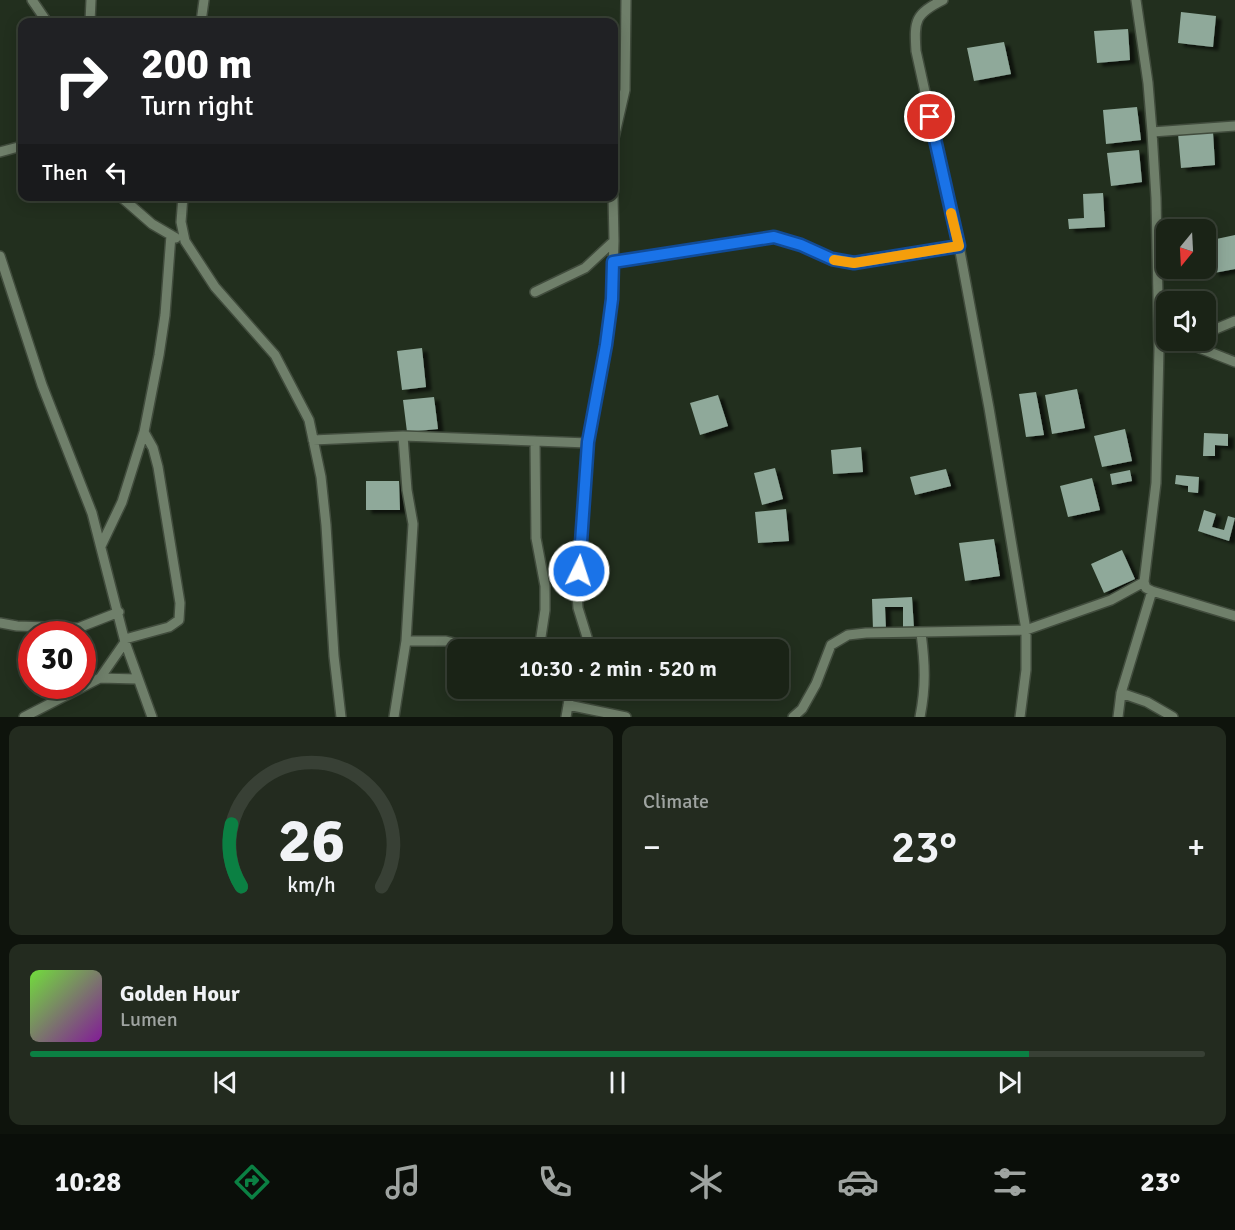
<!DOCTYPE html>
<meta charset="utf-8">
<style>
:root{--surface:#1a2316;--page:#232b1f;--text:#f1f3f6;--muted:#9fa4a1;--line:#384035;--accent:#0b8043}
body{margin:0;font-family:Signika,sans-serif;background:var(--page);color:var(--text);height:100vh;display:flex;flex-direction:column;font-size:22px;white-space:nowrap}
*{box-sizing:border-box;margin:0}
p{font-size:20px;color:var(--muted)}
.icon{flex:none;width:33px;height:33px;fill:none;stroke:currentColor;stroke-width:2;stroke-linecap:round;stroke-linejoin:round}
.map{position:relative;height:717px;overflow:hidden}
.side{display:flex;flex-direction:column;gap:9px;padding:9px;background:#0e130c;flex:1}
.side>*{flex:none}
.guide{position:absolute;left:18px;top:18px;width:600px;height:183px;border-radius:12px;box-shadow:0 3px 15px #0003,0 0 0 2px var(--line);background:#202124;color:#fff;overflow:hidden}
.needle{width:39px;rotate:198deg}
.fabs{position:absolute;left:1156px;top:219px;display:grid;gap:12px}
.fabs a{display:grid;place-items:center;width:60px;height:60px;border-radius:12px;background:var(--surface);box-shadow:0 3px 15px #0003,0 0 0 2px var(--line);font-size:30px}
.speed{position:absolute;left:18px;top:621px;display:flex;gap:12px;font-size:30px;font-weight:700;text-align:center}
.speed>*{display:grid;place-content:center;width:78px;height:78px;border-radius:50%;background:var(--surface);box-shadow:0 3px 15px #0003,0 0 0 2px var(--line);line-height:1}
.speed .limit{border:9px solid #d22;background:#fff;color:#111}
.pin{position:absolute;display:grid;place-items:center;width:51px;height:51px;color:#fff;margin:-26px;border:3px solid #fff;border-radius:50%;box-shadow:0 2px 6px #0007}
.me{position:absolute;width:66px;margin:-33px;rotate:4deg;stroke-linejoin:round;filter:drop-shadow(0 0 4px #0008)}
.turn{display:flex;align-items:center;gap:21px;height:126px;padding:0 24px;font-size:27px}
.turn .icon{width:78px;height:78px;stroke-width:2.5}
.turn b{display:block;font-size:42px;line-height:51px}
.then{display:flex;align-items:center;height:57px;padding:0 24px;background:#0003;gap:12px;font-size:22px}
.big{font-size:45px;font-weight:600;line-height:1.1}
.side .card{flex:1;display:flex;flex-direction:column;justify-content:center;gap:9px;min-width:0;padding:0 21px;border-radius:12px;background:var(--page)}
.side .dial{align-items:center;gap:0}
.dial svg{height:156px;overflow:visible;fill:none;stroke:var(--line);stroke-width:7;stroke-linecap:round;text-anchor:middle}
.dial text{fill:var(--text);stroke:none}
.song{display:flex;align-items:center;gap:18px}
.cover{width:72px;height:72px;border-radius:9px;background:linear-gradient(135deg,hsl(100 70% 55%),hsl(290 70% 35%))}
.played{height:6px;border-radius:3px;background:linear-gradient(90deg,var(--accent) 85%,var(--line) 85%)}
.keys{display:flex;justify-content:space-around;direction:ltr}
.heat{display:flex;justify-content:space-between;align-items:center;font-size:33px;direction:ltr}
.side .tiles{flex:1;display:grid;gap:9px;grid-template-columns:1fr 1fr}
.card:last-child{grid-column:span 2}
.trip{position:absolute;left:447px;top:639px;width:342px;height:60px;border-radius:12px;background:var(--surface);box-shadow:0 3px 15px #0003,0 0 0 2px var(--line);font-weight:600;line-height:60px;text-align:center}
.tab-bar{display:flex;height:96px;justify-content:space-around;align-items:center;background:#0a0e09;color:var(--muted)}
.tab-bar .icon{width:42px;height:42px}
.tab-bar .current{color:var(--accent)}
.tab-bar b{font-size:27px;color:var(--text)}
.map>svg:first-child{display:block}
</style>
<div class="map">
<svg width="1235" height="717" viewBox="0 0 1235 717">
<defs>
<filter id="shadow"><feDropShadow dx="5.5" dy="3.5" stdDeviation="1.5" flood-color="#0009"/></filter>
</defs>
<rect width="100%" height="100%" fill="#222f1e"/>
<path fill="#8fa99a" filter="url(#shadow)" d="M1181,12l35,4 -3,31 -35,-4z
M1128,29l2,31 -33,3 -3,-32z
M1004,42l7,32 -37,7 -7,-33z
M1137,107l4,33 -35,4 -3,-34z
M1213,132l2,33 -34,3 -3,-34z
M1139,150l3,32 -31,4 -4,-33z
M1103,193l2,34 -36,2 -1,-10 16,-1 -1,-24z
M1235,235v34l-21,4 -7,-32z
M422,348l4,39 -24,3 -5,-39z
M1077,389l8,39 -33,6 -7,-39z
M1036,392l8,43 -18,2 -7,-43z
M718,395l10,31 -28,9 -10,-32z
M434,397l4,32 -31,3 -4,-32z
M1125,429l7,32 -30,6 -8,-31z
M1204,433l24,1v12l-13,-1v11h-12z
M861,447l2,25 -30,2 -2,-24z
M775,468l8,31 -21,6 -8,-32z
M946,469l5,17 -36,9 -5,-18z
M1130,470l2,11 -20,4 -2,-11z
M1176,475l23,2 -1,16 -10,-1v-6l-13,-2z
M1092,478l8,32 -32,7 -8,-31z
M366,481h33l1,29h-34z
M786,509l3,32 -31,2 -3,-31z
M1204,510l12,4 -4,13 12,3 4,-14 7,2 -6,23 -31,-10z
M994,539l6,37 -35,5 -6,-38z
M1122,550l13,29 -31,14 -13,-29z
M912,597l2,32h-11v-22h-18l1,23h-13l-1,-31z"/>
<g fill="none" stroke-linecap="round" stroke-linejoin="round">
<g stroke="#414c3d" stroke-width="12">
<path id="street" d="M32,0l15,22
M943,0c-28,14 -29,20 -27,51l43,195 30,162 37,222v40l-6,47
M1136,0l12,83 4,49 4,66 3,150 -3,135 -12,99 2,6 6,3 83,25
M90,22l1,-22
M201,22l3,-22
M1152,132l83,-6
M614,138l11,-48 1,-90
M0,152l22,-6
M120,196l32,28 24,14
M183,196l-2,26 4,19 30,46 60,68 34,65 12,57 5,48 8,131 7,61
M0,256l42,129 50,128 33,129 27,75
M613,262l161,-25 27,8 31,14 22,4 105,-17
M535,292l50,-24 29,-27
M1206,333l29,-12
M1184,342l51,20
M1159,348l29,-8
M403,436l132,5 1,97 9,48v24l-6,40
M313,440l90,-4 4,54 6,34 -7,117 -12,76
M535,441l53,2
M101,546l21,-44 22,-70 15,-77 6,-40 6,-80
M1152,591l-31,102 26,9 26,15
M0,623l17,3 61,2 41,-16
M125,639l44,-12 10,-7 1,-17 -22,-136 -5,-19 -9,-16
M406,641h40l37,9
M125,642l-25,36 37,1
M591,650l-13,-42 -1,-14 11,-151 18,-98 6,-46 2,-58 -1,-45
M568,705l58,12
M24,717l76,-39
M566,717l5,-29
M793,717l9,-8 14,-25 15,-39 17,-10 18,-2 160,-3 85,-30 33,-18
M920,717c6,-31 5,-53 1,-84
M1118,717l3,-24"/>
</g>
<use href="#street" stroke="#6f7f6a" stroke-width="9"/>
</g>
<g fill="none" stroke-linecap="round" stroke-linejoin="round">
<g stroke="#114b97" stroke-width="15">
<path id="route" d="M579,571l9,-129 18,-97 6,-46 1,-37 161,-25 27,8 31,14 22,4 105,-17 -29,-129"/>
</g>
<use href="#route" stroke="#1a73e8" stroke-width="10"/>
<path stroke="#f59e0b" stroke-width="10" d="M834,260l20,3 105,-17 -8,-33"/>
</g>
</svg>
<div class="fabs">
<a><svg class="needle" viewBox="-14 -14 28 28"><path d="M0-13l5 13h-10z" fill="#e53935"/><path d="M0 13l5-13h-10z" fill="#9fa4a1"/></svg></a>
<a><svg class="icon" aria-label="sound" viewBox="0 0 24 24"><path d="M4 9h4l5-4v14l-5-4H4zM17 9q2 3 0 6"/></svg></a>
</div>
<div class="speed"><div class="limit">30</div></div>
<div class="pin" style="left:930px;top:117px;background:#d93025"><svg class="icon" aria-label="arrive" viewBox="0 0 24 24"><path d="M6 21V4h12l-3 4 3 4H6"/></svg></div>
<svg class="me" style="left:579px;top:571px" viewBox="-20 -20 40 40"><circle r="17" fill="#1a73e8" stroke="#fff" stroke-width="3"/><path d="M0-11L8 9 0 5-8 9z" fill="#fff"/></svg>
<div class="trip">10:30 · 2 min · 520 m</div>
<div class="guide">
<div class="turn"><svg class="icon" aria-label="right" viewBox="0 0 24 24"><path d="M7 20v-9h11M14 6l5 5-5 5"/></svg><div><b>200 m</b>Turn right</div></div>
<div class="then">Then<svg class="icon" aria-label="left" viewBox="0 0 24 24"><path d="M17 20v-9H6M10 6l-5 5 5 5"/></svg></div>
</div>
</div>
<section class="side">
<div class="tiles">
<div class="card dial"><svg viewBox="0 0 100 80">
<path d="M14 69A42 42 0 1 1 86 69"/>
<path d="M14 69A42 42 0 0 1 9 37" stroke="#0b8043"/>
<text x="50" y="56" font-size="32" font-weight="700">26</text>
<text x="50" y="72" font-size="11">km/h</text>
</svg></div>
<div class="card"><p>Climate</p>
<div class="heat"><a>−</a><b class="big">23°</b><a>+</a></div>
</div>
<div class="card">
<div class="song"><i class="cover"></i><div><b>Golden Hour</b><p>Lumen</p></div></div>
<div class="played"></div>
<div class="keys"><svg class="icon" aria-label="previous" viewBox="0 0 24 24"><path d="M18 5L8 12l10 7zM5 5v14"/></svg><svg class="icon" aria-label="pause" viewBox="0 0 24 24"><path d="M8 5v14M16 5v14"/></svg><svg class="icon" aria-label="next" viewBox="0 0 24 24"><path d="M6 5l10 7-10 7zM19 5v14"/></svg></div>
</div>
</div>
</section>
<nav class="tab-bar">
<b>10:28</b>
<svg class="icon current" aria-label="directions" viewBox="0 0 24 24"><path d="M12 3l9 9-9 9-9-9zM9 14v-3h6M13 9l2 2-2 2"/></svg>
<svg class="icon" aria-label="music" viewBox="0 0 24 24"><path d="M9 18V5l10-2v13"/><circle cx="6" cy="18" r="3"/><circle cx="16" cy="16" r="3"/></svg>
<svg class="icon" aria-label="phone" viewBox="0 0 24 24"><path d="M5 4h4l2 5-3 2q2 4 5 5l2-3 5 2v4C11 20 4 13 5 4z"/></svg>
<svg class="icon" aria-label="climate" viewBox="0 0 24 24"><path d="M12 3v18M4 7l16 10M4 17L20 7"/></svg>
<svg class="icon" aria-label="car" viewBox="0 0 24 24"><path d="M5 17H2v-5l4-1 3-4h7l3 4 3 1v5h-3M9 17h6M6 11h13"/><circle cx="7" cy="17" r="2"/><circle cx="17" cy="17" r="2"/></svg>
<svg class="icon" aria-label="filters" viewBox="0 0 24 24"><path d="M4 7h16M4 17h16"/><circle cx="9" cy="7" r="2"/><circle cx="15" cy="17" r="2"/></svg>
<b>23°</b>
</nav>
